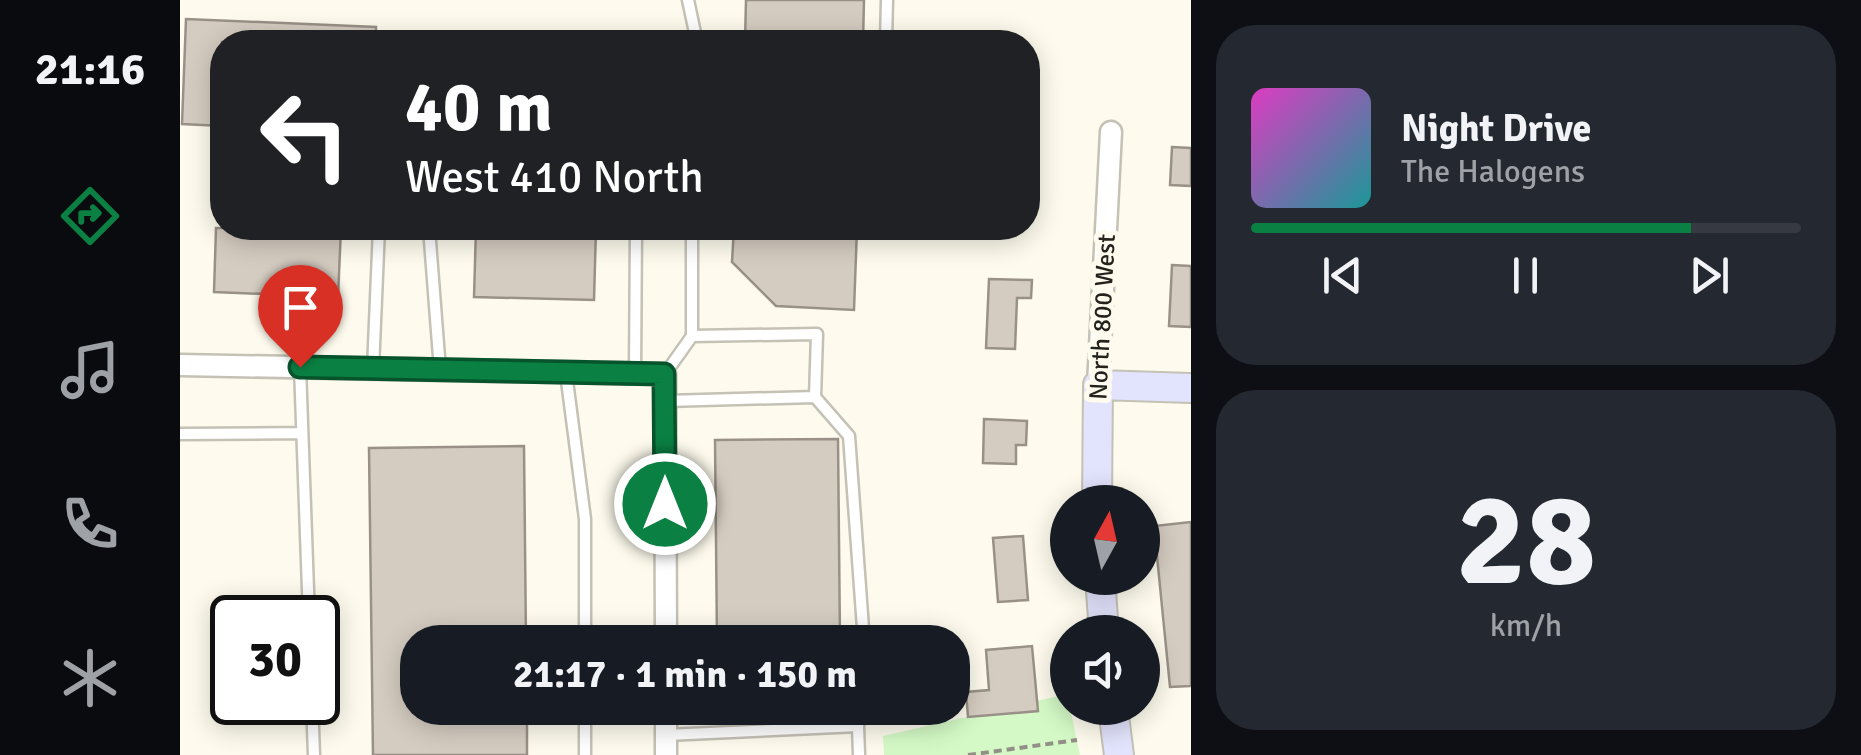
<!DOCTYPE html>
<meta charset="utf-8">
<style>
:root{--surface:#171b24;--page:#242831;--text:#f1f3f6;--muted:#9ea1a6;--line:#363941;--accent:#0b8043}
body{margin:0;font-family:Signika,sans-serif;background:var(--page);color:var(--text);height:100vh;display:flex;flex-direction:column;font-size:38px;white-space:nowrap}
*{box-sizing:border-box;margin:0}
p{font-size:32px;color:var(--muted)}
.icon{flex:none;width:55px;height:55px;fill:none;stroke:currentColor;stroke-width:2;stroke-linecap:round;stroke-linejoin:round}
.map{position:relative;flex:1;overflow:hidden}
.details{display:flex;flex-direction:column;gap:25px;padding:25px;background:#0d0f14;width:670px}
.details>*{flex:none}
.guide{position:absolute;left:30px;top:30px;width:830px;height:210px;border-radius:40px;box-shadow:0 5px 25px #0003;background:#202124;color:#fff;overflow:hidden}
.needle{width:65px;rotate:8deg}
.controls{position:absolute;left:870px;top:485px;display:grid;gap:20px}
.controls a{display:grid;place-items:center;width:110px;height:110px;border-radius:50%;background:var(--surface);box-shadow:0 5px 25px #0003;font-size:50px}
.speed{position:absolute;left:30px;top:595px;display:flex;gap:20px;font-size:50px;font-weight:700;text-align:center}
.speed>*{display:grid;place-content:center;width:130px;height:130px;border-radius:50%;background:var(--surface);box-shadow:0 5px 25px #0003;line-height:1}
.speed .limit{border:5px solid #111;border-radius:15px;background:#fff;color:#111}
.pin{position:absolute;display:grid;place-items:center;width:85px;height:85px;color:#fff;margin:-102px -42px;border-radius:50% 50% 50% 0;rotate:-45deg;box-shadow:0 0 10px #0007}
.pin .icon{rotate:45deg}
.me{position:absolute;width:110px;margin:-55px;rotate:0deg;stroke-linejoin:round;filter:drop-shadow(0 0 8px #0008)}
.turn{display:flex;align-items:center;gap:35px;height:210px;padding:0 30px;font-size:45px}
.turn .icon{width:130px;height:130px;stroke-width:2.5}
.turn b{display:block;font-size:70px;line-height:85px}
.details .card{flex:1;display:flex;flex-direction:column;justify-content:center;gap:15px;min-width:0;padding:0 35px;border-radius:40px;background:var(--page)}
.details .dial{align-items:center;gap:0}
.dial b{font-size:130px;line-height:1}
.song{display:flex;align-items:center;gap:30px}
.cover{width:120px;height:120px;border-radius:15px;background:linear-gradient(135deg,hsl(310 70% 55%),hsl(180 70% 35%))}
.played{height:10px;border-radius:5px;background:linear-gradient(90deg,var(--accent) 80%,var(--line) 80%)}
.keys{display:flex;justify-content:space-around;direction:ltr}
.trip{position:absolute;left:220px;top:625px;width:570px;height:100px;border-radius:40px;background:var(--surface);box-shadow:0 5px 25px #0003;font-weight:700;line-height:100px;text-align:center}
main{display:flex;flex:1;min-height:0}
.tabs{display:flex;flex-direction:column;width:180px;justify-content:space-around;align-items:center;background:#090b0e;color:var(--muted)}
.tabs .icon{width:70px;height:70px}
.tabs .on{color:var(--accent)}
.tabs b{font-size:45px;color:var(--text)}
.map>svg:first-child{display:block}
</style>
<main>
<nav class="tabs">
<b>21:16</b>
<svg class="icon on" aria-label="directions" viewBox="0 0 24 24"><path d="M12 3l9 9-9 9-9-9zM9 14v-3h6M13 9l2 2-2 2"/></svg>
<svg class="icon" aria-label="music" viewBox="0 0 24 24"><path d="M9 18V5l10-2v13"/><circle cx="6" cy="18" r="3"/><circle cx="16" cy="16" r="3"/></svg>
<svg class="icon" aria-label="phone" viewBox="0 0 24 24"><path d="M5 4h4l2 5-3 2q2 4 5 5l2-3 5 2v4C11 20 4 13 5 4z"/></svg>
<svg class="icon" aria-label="climate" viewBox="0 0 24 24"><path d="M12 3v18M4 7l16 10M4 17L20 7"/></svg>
</nav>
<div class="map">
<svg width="1011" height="755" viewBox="0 0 1011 755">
<rect width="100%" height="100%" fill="#fefbee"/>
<path fill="#d4f9c6" d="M887,694l13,61h-196l-1,-19z"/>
<path fill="#d5ccc1" stroke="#999187" stroke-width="2.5" d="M566,0h118l-1,42h-118z
M6,19l190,8v15h-154v84l-40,-2z
M992,147l19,1v38l-21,-1z
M36,228h125l-3,69 -124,-5z
M296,228h120l-2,72 -120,-3z
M554,228h123l-3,82 -78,-4 -44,-44z
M992,265l19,1v61l-22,-1z
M809,279l43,1 -1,18h-14l-2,51 -29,-1z
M804,419l43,2 -1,24h-10v19l-33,-1z
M658,439l2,203h-123l-2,-202z
M344,446l2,196h-108v66h109v47h-154l-4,-307z
M1011,522v164l-21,1 -16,-161z
M843,536l5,64 -30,2 -5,-64z
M852,646l6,65 -70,6 -2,-25 23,-2 -3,-40z"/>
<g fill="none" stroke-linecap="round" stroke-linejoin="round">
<g stroke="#c4c1b5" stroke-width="15">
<path id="lane" d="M508,0l9,42
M706,42l1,-42
M249,228l11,142
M512,228v108
M120,367l9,251
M193,369l6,-141
M386,373l19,146v123
M455,373l1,-145
M485,374l27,-38 125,-2 -2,63 -149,4
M635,397l34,39 15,206
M0,434l122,-1
M132,702l2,53
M678,726l4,-18
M486,735l192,-9 1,29
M405,755v-47"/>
</g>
<g stroke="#c4c1b5" stroke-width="25">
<path id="street" d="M0,365l485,9 1,268
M918,385l13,-253
M486,708v47"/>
</g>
<g stroke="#c4c1b5" stroke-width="32">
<path id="secondary" d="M917,502l1,-117 93,3
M920,578l4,54
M933,708l6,47"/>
</g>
<path stroke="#918f86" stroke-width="4" stroke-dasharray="8 5" stroke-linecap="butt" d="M788,755l109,-15"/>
<use href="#lane" stroke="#fff" stroke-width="10"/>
<use href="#street" stroke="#fff" stroke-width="20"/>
<use href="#secondary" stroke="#e2e3fc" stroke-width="28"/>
</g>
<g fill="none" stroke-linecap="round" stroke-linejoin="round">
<g stroke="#07532c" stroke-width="25">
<path id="route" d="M120,367l364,7 1,130"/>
</g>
<use href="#route" stroke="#0b8043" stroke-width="18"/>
</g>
<g text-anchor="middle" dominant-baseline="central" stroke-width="10" stroke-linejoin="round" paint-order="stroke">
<g font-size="25" fill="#23221d" stroke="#fefbee">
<text transform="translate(922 317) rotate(-87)">North 800 West</text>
</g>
</g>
</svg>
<div class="controls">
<a><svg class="needle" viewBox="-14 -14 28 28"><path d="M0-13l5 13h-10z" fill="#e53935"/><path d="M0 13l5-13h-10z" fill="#9ea1a6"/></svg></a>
<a><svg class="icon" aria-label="sound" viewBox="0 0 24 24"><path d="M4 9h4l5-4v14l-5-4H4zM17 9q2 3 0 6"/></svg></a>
</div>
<div class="speed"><div class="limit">30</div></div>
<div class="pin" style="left:120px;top:367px;background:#d93025"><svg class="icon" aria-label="arrive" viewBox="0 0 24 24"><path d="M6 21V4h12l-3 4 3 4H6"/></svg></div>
<svg class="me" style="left:485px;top:504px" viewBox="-20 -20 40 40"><circle r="17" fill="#0b8043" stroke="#fff" stroke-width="3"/><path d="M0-11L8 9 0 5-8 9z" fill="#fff"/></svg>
<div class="trip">21:17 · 1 min · 150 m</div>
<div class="guide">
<div class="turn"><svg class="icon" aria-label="left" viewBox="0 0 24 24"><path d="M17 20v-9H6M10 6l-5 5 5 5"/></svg><div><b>40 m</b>West 410 North</div></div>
</div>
</div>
<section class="details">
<div class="card">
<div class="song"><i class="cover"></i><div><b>Night Drive</b><p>The Halogens</p></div></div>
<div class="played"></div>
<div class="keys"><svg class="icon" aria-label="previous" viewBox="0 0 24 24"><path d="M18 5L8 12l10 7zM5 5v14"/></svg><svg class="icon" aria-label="pause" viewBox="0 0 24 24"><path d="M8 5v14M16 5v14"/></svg><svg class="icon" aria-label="next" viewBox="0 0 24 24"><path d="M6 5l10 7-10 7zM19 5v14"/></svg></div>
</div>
<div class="card dial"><b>28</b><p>km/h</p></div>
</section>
</main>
